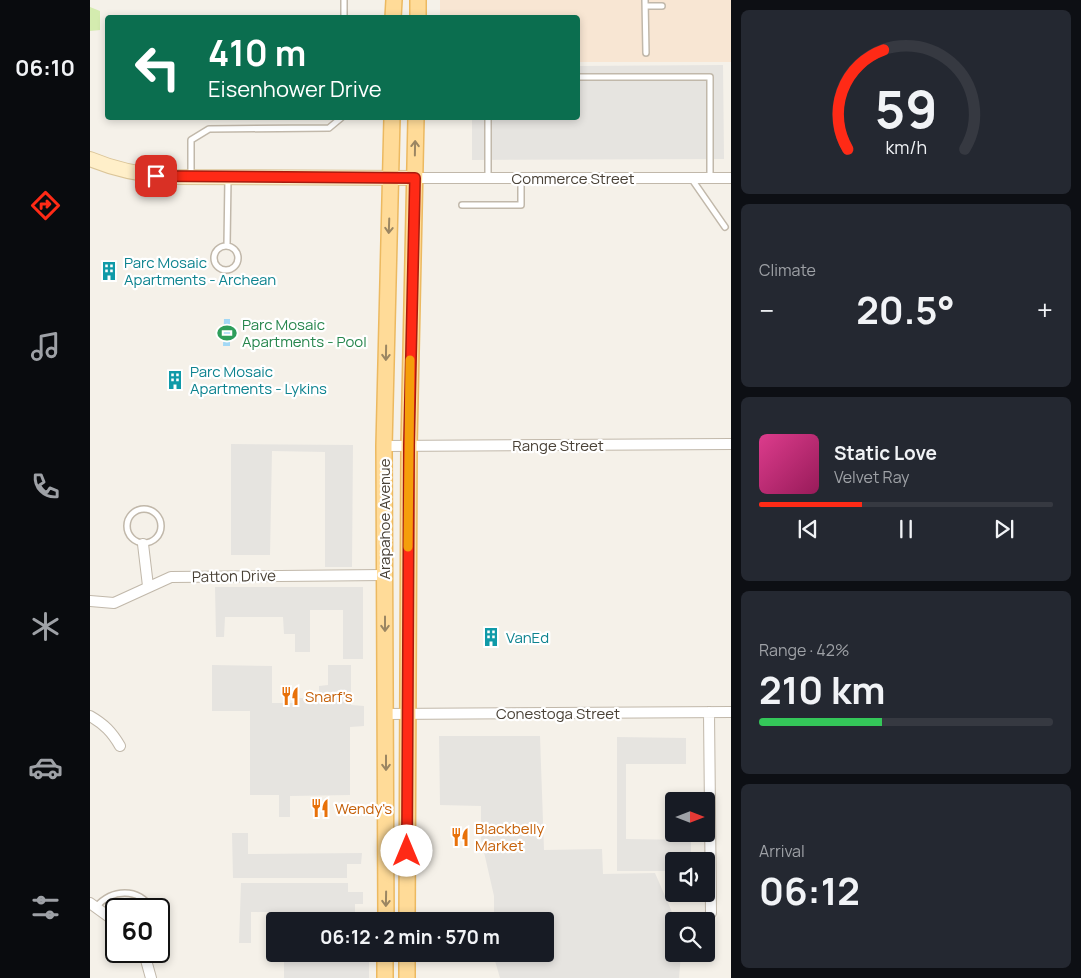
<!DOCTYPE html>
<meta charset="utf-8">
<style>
:root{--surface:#171b24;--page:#242831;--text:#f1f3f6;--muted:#9ea1a6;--line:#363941;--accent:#ff2a16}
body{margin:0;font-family:Manrope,sans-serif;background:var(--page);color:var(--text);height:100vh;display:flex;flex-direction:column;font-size:19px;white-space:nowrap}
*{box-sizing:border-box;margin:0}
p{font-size:16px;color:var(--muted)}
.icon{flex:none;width:28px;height:28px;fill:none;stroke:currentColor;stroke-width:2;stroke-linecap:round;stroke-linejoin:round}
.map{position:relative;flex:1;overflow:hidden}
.panel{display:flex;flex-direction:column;gap:10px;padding:10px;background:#0d0f14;width:350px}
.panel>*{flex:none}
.guide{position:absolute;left:15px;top:15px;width:475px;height:105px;border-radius:5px;box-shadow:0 2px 8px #0003;background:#0b6e4f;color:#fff;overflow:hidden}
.needle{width:32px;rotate:90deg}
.buttons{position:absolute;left:575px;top:792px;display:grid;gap:10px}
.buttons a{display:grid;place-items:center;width:50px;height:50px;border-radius:5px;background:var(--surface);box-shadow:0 2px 8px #0003;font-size:25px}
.speed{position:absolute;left:15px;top:898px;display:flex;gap:10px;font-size:25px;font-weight:700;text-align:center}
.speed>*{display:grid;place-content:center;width:65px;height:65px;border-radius:50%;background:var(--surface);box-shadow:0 2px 8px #0003;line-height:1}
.speed .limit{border:2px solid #111;border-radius:8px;background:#fff;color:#111}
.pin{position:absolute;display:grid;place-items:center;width:42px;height:42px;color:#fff;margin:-21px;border-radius:10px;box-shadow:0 2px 8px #0006}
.me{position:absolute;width:55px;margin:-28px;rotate:0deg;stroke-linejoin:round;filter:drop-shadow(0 0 4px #0008)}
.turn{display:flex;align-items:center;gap:18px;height:105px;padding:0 20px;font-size:22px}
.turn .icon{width:65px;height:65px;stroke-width:2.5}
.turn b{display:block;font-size:35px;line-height:42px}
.big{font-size:38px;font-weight:700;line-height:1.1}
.panel .tile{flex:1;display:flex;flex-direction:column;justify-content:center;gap:8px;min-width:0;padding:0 18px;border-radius:8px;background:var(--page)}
.panel .dial{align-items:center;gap:0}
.dial svg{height:130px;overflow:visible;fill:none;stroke:var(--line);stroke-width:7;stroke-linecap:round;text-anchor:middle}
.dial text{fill:var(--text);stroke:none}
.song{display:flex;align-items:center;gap:15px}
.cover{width:60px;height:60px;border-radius:8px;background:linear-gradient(135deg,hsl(330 70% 55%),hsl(330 70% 35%))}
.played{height:5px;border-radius:2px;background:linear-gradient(90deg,var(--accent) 35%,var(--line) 35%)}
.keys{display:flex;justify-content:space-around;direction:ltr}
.heat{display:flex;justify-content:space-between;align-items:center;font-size:28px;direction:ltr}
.charge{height:8px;border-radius:4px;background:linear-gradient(90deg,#34c759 42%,var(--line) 0)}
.trip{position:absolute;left:176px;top:912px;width:288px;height:50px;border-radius:5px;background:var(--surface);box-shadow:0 2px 8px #0003;font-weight:700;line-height:50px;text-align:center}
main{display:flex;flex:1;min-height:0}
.tabs{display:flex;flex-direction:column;width:90px;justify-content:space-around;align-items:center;background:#090b0e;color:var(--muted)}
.tabs .icon{width:35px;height:35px}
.tabs .current{color:var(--accent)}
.tabs b{font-size:22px;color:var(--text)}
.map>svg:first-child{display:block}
</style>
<main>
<nav class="tabs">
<b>06:10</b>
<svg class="icon current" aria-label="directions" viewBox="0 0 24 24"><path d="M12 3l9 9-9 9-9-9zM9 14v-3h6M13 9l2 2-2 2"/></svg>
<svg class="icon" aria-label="music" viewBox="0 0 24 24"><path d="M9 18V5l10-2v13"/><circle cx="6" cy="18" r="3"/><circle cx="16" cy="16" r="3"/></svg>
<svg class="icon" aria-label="phone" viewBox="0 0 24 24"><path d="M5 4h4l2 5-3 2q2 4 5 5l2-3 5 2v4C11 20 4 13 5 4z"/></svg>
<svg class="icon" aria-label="climate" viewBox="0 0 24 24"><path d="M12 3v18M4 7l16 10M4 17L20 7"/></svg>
<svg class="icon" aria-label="car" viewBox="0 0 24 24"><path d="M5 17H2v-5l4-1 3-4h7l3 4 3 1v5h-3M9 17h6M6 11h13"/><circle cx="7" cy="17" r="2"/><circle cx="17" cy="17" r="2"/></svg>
<svg class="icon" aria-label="filters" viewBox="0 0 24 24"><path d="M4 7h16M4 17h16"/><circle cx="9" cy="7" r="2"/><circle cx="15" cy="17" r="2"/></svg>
</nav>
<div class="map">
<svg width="641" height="978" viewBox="0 0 641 978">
<rect width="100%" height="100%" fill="#f5f1e9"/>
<path fill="#f8e6d3" d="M350,0h291v62h-153v-44h-138z"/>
<path fill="#d4ecaf" d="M0,7l10,4v19l-10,1z"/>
<path fill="#e6e4e0" d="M633,65l1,94 -252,1v-42h106v-52z
M141,444l122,1 -1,122h-27v-115l-53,-1 -2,104h-39z
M125,587h148v72h-20v-49h-33v42h-15v-18h-11l-1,-17h-58l-1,20h-8z
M122,665l60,1v37h24l2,-5h21v-12l9,-1v-20h23v40l13,1v20l-14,1v68l-60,1v21h-11v-22h-29v-84h-38z
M349,736h101l4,114 58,-1 1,25 52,-1 20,46 7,2h-8v33h7l-2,24h-179l-7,-24h52v-33h-51v-25l-13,-57v-33l-41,-1z
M527,737l69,1v26h-60v75l65,1v21h-17v10h-57z
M142,833h16v21l114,-1 -1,11h-14v14h-114z
M151,883h107v9h15v12h-8v9l-104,-1v31h-12z
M194,956l85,1v21h-85z"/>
<path fill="#a2d8f5" d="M134,319h6v27h-7z"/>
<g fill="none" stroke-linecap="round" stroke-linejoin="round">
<g stroke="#c1b8aa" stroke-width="8">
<path id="lane" d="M254,0v18
M555,0l1,53
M556,6h16
M488,77h132v101
M398,118v60
M101,177v-37l18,-11 120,-1 12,-10
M601,178l34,49
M372,205h59v-27
M137,245l1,-67
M124 258a12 12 0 1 1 24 0a12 12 0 1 1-24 0Z
M37 526a17 17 0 1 1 34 0a17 17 0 1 1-34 0Z
M6,907c16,-18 42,-20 56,2
M69,920l3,15 -3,11
M57,960l8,-9"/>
</g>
<g stroke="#c1b8aa" stroke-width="12">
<path id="street" d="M325,178h316
M294,446l347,-2
M53,544l5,42
M0,601l24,2 57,-26 213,-2
M619,712l2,201
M296,714l345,-2
M0,716c14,8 22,16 30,30
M0,903l26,19
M50,951l6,9 5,18"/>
</g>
<g stroke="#dbc598" stroke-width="16">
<path id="secondary" d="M0,159c26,11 51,16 79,18l246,1"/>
</g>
<g stroke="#ecb960" stroke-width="18">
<path id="primary" d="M303,18l1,-18
M328,18v-18
M296,921l-2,-475 8,-328
M317,921l2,-476 7,-327
M317,954v24
M295,978v-24"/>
</g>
<use href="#lane" stroke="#fff" stroke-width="5"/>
<use href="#street" stroke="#fff" stroke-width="10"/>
<use href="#secondary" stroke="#ffefc9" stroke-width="14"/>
<use href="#primary" stroke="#ffdb98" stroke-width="15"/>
</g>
<defs><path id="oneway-shaft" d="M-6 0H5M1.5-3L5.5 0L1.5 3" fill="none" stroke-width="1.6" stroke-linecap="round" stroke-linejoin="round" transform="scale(1.25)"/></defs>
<g stroke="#9b8662">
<use href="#oneway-shaft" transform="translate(325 148) rotate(-89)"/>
<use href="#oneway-shaft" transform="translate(299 226) rotate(92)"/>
<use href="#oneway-shaft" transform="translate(296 353) rotate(91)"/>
<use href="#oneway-shaft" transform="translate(295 624) rotate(90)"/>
<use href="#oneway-shaft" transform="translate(296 763) rotate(90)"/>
<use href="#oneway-shaft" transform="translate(296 899) rotate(91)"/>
</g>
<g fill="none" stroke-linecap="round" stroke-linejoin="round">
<g stroke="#a61b0e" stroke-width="12">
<path id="route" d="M66,176l259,2 -6,267 -2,406"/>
</g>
<use href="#route" stroke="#ff2a16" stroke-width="9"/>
<path stroke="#f59e0b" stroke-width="9" d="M318,547l2,-187"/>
</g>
<defs>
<g id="building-bare" transform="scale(1.5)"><path d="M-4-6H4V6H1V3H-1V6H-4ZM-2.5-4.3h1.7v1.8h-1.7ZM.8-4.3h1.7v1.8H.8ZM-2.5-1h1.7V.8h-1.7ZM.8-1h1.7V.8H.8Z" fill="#0f9aa8" stroke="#fff" stroke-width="2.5" paint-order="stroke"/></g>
<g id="stadium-bare" transform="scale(1.5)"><path d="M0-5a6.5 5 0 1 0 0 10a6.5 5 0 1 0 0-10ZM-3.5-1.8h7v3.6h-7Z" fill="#2e9e5b" stroke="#fff" stroke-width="2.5" paint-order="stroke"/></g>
<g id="restaurant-bare" transform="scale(1.5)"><path d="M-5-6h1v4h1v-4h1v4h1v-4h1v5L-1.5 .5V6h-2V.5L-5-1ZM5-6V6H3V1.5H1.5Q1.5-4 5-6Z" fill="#e8710a" stroke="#fff" stroke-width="2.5" paint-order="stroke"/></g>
</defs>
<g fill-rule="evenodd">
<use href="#building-bare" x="19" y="271"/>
<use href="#stadium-bare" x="137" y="333"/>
<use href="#building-bare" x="85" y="380"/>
<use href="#building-bare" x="401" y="637"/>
<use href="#restaurant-bare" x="200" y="696"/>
<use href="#restaurant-bare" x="230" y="808"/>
<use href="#restaurant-bare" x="370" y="837"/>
</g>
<g text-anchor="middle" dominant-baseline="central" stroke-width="4.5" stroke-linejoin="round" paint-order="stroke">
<g font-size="15" fill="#494136" stroke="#fff">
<text x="483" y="178">Commerce Street</text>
<text x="468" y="445">Range Street</text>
<text transform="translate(294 519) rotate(-90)">Arapahoe Avenue</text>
<text transform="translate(144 576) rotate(-1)">Patton Drive</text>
<text x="468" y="713">Conestoga Street</text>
</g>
<g font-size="15" fill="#0d838f" stroke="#fff" text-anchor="start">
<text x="34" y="262">Parc Mosaic<tspan x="34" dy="17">Apartments - Archean</tspan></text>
<text x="100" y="371">Parc Mosaic<tspan x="100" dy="17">Apartments - Lykins</tspan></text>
<text x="416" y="637">VanEd</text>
</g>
<g font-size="15" fill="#27864d" stroke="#fff" text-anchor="start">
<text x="152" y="324">Parc Mosaic<tspan x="152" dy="17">Apartments - Pool</tspan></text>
</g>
<g font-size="15" fill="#c56008" stroke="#fff" text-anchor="start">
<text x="215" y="696">Snarf's</text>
<text x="245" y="808">Wendy's</text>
<text x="385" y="828">Blackbelly<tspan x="385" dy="17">Market</tspan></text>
</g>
</g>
</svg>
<div class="buttons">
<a><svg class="needle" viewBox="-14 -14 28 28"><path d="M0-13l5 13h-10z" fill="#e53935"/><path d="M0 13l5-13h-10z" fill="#9ea1a6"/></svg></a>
<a><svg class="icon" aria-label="sound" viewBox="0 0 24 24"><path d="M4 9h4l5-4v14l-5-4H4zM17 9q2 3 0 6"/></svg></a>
<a><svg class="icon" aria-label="search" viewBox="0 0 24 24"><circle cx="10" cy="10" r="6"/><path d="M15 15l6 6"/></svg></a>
</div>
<div class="speed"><div class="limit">60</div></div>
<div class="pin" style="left:66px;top:176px;background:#d93025"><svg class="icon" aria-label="arrive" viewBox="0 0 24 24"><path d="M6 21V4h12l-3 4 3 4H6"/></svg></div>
<svg class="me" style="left:317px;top:851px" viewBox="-20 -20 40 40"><circle r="19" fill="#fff"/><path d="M0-13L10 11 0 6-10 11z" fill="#ff2a16"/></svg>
<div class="trip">06:12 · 2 min · 570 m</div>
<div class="guide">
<div class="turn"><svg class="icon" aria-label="left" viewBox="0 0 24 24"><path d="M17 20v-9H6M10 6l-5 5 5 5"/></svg><div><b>410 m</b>Eisenhower Drive</div></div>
</div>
</div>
<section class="panel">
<div class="tile dial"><svg viewBox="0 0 100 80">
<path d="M14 69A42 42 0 1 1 86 69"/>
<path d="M14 69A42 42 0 0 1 36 8" stroke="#ff2a16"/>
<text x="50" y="56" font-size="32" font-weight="700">59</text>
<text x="50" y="72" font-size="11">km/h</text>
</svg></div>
<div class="tile"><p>Climate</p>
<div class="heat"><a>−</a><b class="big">20.5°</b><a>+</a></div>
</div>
<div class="tile">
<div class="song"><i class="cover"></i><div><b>Static Love</b><p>Velvet Ray</p></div></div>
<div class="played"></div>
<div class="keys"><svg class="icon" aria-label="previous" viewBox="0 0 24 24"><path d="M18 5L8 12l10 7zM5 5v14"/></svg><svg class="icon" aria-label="pause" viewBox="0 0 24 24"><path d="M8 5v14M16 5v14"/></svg><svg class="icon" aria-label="next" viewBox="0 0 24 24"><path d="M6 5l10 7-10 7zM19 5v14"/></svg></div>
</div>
<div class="tile"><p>Range · 42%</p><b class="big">210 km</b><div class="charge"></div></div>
<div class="tile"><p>Arrival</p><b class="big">06:12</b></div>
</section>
</main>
